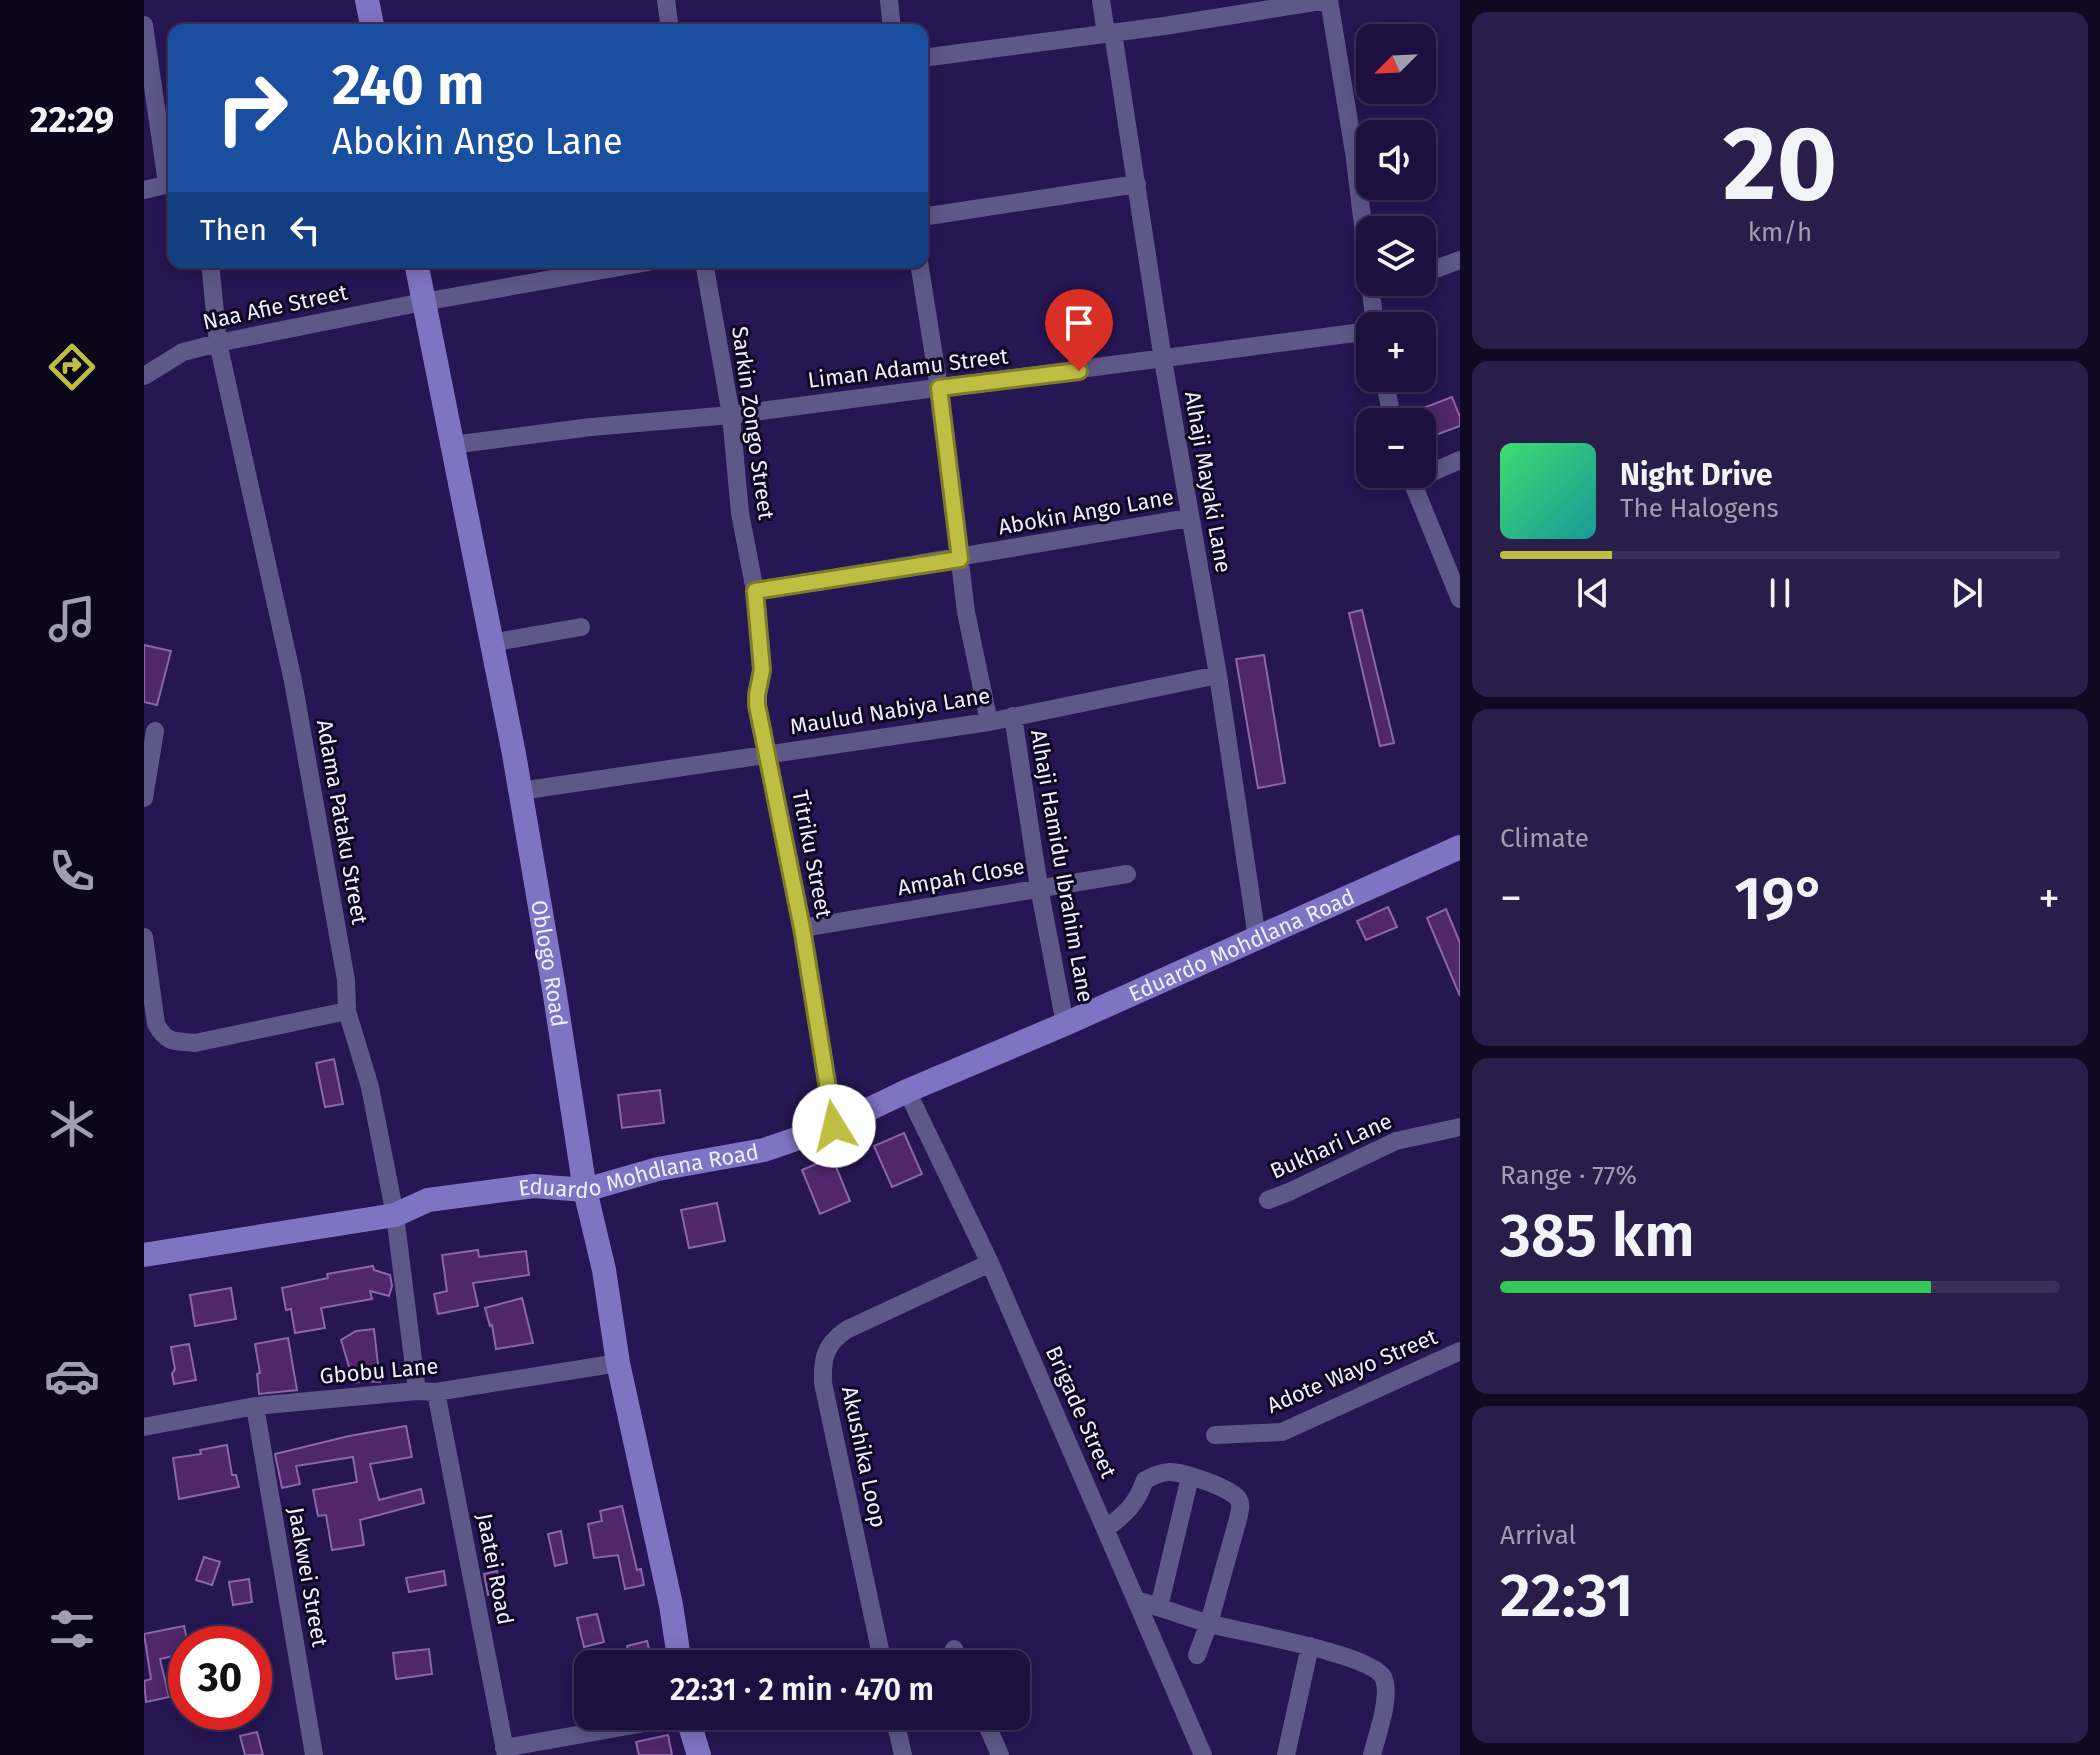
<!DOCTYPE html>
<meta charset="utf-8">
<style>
:root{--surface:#1c103e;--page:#291e49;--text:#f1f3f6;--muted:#a09db0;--line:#3a3058;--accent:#bebf42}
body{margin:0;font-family:"Fira Sans",sans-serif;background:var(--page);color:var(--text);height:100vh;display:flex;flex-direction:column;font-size:30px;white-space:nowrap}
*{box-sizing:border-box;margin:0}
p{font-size:26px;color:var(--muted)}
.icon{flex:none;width:44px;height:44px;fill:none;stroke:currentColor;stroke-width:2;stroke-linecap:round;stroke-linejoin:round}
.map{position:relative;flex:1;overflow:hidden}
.drawer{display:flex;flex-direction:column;gap:12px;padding:12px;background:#0f0922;width:640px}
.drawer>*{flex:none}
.hud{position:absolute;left:24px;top:24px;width:760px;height:244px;border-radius:16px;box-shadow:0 4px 20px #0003,0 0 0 2px var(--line);background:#1a4fa0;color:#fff;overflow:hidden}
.needle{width:52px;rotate:246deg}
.fabs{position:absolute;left:1212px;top:24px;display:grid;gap:16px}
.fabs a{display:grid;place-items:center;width:80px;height:80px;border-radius:16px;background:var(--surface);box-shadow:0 4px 20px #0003,0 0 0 2px var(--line);font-size:40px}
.speed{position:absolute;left:24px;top:1626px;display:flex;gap:16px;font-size:40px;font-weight:700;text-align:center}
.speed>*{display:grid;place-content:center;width:104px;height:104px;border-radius:50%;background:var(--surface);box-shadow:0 4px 20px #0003,0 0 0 2px var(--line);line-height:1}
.speed .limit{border:12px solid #d22;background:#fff;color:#111}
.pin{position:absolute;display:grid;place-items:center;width:68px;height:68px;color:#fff;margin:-82px -34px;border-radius:50% 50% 50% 0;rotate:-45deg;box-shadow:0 0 8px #0007}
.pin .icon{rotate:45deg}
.me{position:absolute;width:88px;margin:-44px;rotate:351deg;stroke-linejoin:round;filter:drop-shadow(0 0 6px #0008)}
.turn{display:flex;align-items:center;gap:28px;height:168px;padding:0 32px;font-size:36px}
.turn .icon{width:104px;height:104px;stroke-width:2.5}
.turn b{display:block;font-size:56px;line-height:68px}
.then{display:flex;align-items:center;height:76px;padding:0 32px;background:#0003;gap:16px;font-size:30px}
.big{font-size:60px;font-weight:600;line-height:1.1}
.drawer .card{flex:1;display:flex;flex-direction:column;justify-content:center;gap:12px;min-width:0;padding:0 28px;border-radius:16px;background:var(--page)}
.drawer .dial{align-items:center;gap:0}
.dial b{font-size:104px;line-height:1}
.song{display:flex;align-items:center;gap:24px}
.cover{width:96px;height:96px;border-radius:12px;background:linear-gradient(135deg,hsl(140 70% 55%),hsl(180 70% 35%))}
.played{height:8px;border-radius:4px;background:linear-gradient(90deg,var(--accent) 20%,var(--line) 20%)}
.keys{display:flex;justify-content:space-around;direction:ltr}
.heat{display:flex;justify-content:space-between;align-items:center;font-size:44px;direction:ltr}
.charge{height:12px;border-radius:6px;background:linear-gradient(90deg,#34c759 77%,var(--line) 0)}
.trip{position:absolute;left:430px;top:1650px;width:456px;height:80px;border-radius:16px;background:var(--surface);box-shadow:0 4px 20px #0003,0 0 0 2px var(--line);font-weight:600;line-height:80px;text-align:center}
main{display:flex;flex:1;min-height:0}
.dock{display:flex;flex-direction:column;width:144px;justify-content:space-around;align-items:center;background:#0b0619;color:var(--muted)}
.dock .icon{width:56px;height:56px}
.dock .selected{color:var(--accent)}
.dock b{font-size:36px;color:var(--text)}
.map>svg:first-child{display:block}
</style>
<main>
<nav class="dock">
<b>22:29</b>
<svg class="icon selected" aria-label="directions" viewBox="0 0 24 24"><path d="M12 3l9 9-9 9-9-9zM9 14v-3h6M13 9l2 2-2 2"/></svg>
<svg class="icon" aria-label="music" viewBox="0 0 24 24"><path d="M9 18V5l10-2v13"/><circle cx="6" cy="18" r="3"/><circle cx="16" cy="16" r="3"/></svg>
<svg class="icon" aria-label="phone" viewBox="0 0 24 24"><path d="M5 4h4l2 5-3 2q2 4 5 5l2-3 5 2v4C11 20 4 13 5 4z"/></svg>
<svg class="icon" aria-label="climate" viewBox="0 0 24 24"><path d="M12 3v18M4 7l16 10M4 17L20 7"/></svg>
<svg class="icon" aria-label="car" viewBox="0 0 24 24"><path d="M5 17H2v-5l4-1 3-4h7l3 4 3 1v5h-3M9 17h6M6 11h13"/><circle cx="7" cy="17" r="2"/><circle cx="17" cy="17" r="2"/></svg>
<svg class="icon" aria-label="filters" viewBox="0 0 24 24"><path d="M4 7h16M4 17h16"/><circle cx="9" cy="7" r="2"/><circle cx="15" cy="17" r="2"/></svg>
</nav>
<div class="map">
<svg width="1316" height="1755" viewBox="0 0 1316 1755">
<rect width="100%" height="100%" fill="#261653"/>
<path fill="#4f276a" stroke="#8b66a8" stroke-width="2" d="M1308,397l8,20v9l-38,14v-18h-8l-4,-9z
M1218,610l32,133 -14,3 -31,-133z
M0,645l27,6 -14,54 -13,-3z
M1120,655l21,128 -27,5 -22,-129z
M1244,907l9,20 -31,13 -9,-19z
M1302,909l14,34v53l-33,-78z
M190,1059l9,45 -18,3 -9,-44z
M516,1090l4,33 -42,5 -4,-33z
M760,1133l18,41 -30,13 -18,-41z
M688,1157l18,44 -30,13 -18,-44z
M573,1203l8,38 -36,7 -8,-38z
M334,1250l1,7 47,-6 3,24 -56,8 5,23 -40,8 -4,-20 13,-3 -5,-36z
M229,1266l1,4 16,5 2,11 -3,10 -19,-5 2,8 -51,9 4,20 -30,5 -4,-24 -5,1 -4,-22 46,-10 -1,-4z
M87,1288l5,31 -41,7 -5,-31z
M378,1298l11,45 -37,6 -4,-24 -2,1 -5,-18z
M230,1329l6,53 -17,-1 -9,2 -13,-43 15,-9z
M144,1338l9,52 -38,4 -2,-20 3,-1 -5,-29z
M45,1344l7,36 -22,4 -2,-10 3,-5 -4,-22z
M262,1426l6,31 -42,7 9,36 42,-11 3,14 -64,17 4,25 -32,5 -6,-35 -8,1 -5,-26 44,-8 -4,-25 -57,9 4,18 -18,4 -7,-34 74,-18z
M83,1445l5,30h4l3,12 -60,12 -6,-41 28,-4 -1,-4z
M478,1506l15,64 4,-1 3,16 -19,4 -7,-34 -24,3 -6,-34 14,-3 -2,-10z
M417,1531l6,32 -12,3 -7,-32z
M60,1557l16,5 -8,23 -16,-5z
M300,1571l2,14 -37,7 -3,-14z
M353,1571l5,21 -14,3 -4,-21z
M105,1579l3,23 -19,3 -4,-23z
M453,1614l7,28 -20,5 -7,-29z
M40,1626l4,18 -2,9 -26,6 9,38 -23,5 -2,-21 7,-2 -7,-45z
M503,1641l6,23h-22l-4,-18z
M285,1649l3,25 -36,5 -3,-26z
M113,1732l6,23h-18l-5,-19z
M524,1735l4,20h-33l-3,-13z"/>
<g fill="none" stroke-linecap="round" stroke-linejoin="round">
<path stroke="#5e5889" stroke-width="18" d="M522,0l4,30
M745,0l3,30
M957,0l5,34
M1185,0l25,152 16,130
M0,25l23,158
M969,33l50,327 55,315 39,263
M778,58l242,-32 163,-26
M0,190l30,-7
M778,217l215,-33
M66,262l8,81 75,338 53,299 1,31 23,76 25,128 22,176
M560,262l27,153 9,98 15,78 7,79 -5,25v10l45,223 32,198
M775,262l20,126 27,224 23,110
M1278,274l38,-14
M1226,282l5,44
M1227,292l28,-10
M0,376l39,-24 35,-9 205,-41 225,-40
M1240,378l9,44
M308,445l139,-18 140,-12 639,-84
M1265,474l51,125
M1268,481l48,-21
M611,591l434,-73
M347,643l90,-16
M869,716l26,171 26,137
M376,791l469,-69 229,-47
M0,798l11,-67
M658,928l325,-54
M0,937l12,87c11,20 19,17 39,19l152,-32
M763,1091l83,172 213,492
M1124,1200l21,-8 107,-51 64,-14
M292,1392l70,363
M111,1406l59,349
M0,1427l111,-21 162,-15 19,1 182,-29
M1071,1435l67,-3 178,-81
M962,1529c20,-16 30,-24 39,-49 7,-3 15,-8 24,-8 13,-1 65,17 70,28 3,6 0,13 -1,19l-29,104 -12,32
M992,1600c24,7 47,16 71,23 31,9 163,30 176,54 9,18 -6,58 -11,78
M1015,1607l31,-130
M810,1649l6,15
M739,1664l-60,-281c-1,-25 2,-38 23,-53l144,-67
M750,1716l9,39
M839,1716l17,39
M360,1748l180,-32
M1142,1755l24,-109"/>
<g stroke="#7f73c3" stroke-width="24">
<path d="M223,0l6,30"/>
<path id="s1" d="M272,262l98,492 40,235 31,201 19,80 14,93 53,242 9,59"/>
<path id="s2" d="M0,1255l251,-40 33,-15 106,-14 51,4 73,-21 106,-19 70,-24 73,-35 158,-67 395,-177"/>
<path d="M543,1716l12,39"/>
</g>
</g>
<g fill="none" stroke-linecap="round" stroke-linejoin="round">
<g stroke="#7c7c2b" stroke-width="20">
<path id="route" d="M690,1126l-32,-198 -45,-223v-10l5,-25 -7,-79 205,-32 -21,-171 140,-17"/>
</g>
<use href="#route" stroke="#bebf42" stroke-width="14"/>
</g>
<g text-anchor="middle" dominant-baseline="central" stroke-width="6" stroke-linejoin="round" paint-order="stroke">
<g font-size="22" fill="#efeefe" stroke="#0e0823">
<text transform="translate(131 307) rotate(-12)">Naa Afie Street</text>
<text transform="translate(764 368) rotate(-7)">Liman Adamu Street</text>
<text transform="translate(609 423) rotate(82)">Sarkin Zongo Street</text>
<text transform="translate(1064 482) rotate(80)">Alhaji Mayaki Lane</text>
<text transform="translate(942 512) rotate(-10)">Abokin Ango Lane</text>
<text transform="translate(746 711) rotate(-9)">Maulud Nabiya Lane</text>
<text transform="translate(198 822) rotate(80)">Adama Pataku Street</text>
<text transform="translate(668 854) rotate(79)">Titriku Street</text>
<text transform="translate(918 866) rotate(80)">Alhaji Hamidu Ibrahim Lane</text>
<text transform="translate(817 877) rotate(-10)">Ampah Close</text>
<text stroke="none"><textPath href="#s2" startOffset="1152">Eduardo Mohdlana Road</textPath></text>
<text stroke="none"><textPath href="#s1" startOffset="714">Oblogo Road</textPath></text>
<text transform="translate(1187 1146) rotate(-24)">Bukhari Lane</text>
<text stroke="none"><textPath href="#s2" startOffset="504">Eduardo Mohdlana Road</textPath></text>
<text transform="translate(235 1371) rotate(-5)">Gbobu Lane</text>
<text transform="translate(1208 1371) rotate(-23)">Adote Wayo Street</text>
<text transform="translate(937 1412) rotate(66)">Brigade Street</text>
<text transform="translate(720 1457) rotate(78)">Akushika Loop</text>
<text transform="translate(351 1569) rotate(79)">Jaatei Road</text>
<text transform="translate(164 1577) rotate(80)">Jaakwei Street</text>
</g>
</g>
</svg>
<div class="fabs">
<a><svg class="needle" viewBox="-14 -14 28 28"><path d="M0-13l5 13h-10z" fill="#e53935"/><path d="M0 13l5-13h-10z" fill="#a09db0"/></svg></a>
<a><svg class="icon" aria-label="sound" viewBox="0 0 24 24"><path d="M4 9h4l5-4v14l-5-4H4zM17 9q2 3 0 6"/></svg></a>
<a><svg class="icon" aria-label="layers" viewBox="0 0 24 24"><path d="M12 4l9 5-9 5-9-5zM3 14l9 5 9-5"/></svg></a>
<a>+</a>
<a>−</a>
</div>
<div class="speed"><div class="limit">30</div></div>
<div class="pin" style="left:935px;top:371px;background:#d93025"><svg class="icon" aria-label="arrive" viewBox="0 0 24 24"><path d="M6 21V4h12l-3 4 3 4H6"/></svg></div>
<svg class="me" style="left:690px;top:1126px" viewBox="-20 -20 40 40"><circle r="19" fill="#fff"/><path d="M0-13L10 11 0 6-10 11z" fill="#bebf42"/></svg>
<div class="trip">22:31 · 2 min · 470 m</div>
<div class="hud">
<div class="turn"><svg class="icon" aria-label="right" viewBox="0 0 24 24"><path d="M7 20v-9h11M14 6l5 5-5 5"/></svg><div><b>240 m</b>Abokin Ango Lane</div></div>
<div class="then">Then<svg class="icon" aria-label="left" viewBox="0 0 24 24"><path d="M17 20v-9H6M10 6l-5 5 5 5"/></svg></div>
</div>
</div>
<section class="drawer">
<div class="card dial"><b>20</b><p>km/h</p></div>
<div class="card">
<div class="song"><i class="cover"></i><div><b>Night Drive</b><p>The Halogens</p></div></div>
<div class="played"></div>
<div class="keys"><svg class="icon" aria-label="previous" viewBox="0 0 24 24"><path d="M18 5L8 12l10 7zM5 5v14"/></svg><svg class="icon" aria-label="pause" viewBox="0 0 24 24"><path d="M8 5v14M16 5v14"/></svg><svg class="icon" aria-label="next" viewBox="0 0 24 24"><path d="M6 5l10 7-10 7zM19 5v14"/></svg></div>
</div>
<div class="card"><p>Climate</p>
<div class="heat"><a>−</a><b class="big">19°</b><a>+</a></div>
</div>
<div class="card"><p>Range · 77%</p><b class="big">385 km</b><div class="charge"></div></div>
<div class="card"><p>Arrival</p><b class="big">22:31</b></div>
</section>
</main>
